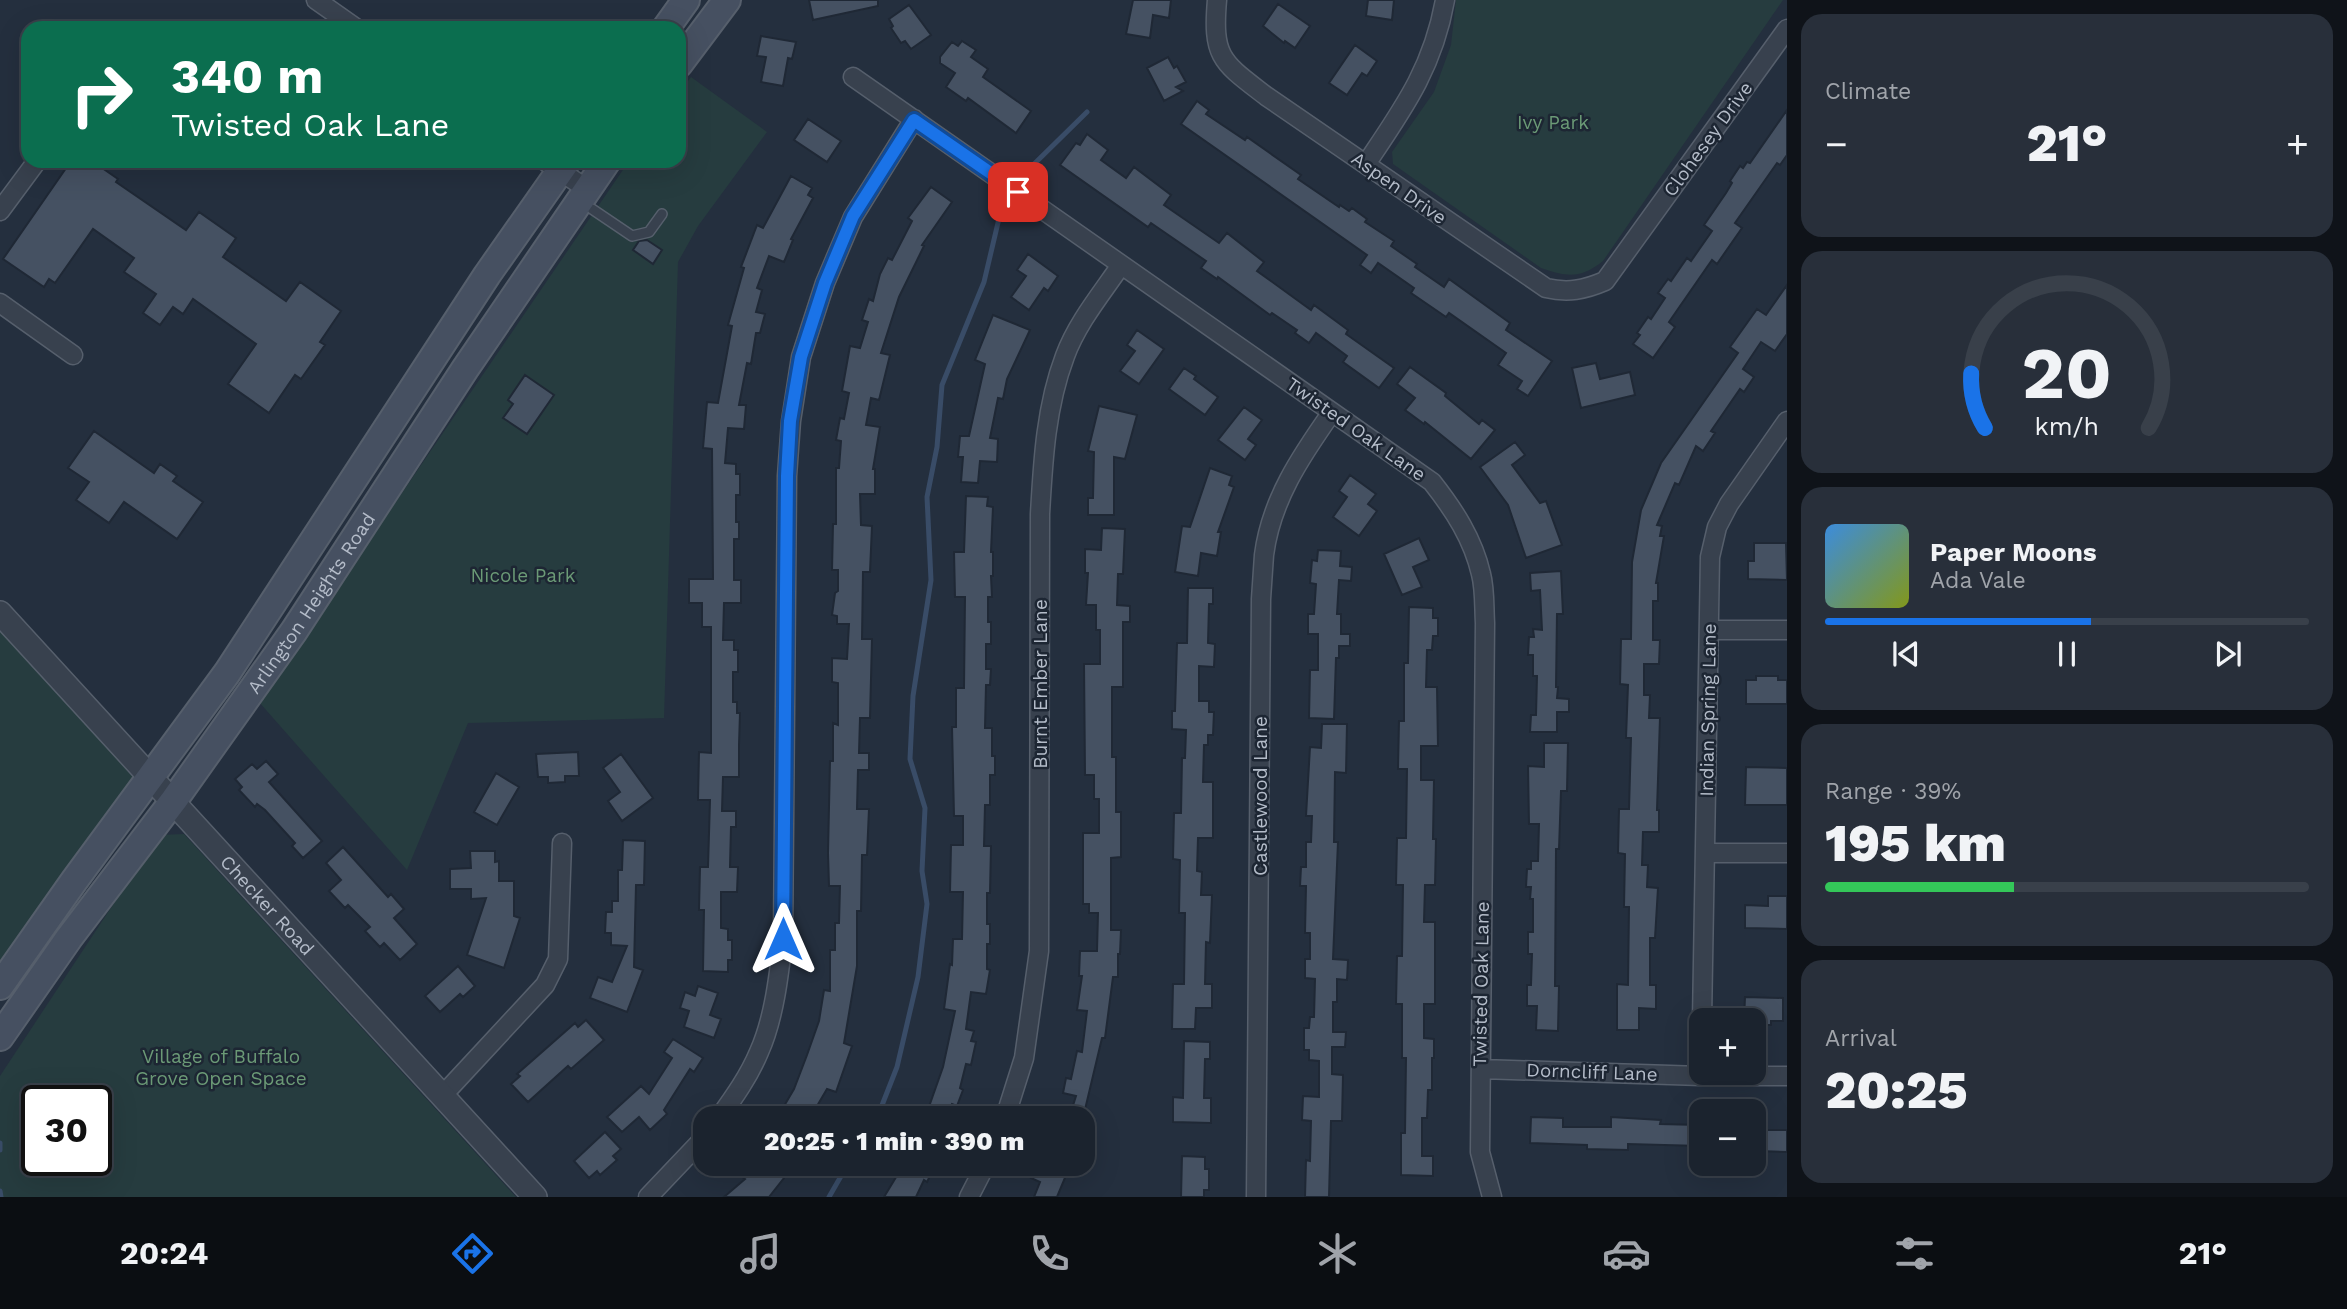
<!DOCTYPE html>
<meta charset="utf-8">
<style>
:root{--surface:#1b232e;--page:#282f3a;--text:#f1f3f6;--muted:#a0a4aa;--line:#39404a;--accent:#1a73e8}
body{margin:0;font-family:"Work Sans",sans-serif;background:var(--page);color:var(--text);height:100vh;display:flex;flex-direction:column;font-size:26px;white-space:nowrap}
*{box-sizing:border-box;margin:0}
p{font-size:23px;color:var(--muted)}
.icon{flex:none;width:38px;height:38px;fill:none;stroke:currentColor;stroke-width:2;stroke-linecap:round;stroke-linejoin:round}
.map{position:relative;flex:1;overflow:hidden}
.details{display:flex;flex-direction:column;gap:14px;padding:14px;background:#0f1319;width:560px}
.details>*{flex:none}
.top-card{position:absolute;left:21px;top:21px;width:665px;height:147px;border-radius:21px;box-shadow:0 7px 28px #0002,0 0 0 2px var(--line);background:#0b6e4f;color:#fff;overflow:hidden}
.tools{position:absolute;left:1689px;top:1008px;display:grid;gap:14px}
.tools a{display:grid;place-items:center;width:77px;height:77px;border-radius:14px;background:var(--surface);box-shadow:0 7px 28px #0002,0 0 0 2px var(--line);font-size:35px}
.speed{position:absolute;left:21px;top:1085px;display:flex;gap:14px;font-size:35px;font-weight:700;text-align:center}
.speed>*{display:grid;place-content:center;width:91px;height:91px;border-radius:50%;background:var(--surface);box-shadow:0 7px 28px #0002,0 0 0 2px var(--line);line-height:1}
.speed .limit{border:4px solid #111;border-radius:10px;background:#fff;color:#111}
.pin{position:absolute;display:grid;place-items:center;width:60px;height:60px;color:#fff;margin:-30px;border-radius:14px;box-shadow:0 4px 10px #0006}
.me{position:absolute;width:77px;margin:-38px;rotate:0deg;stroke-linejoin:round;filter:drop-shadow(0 0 5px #0008)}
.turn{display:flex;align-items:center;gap:24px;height:147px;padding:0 35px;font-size:32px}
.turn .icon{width:91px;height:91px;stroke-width:2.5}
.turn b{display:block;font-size:49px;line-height:60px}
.big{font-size:52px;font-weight:800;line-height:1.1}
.details .card{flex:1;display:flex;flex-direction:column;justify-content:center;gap:10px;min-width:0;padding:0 24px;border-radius:21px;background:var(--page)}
.details .dial{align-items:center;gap:0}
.dial svg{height:182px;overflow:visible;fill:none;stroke:var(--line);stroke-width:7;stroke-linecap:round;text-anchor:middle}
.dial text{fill:var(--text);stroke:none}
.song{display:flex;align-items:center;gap:21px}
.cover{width:84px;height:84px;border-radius:10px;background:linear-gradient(135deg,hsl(210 70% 55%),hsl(70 70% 35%))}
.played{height:7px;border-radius:4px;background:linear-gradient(90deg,var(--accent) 55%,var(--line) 55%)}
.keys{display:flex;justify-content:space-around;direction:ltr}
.heat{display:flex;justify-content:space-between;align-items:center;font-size:38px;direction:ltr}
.charge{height:10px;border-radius:5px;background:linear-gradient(90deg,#34c759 39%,var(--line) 0)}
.trip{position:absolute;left:693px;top:1106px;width:402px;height:70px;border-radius:21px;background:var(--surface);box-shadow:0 7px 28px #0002,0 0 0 2px var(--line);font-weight:800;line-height:70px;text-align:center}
.menu{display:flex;height:112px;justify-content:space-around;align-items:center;background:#0b0e12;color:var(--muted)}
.menu .icon{width:49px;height:49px}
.menu .selected{color:var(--accent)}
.menu b{font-size:32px;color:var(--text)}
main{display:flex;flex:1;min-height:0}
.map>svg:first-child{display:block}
</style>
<main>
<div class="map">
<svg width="1787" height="1197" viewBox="0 0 1787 1197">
<rect width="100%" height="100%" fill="#242f3e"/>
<path fill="#263c3f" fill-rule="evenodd" d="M1456,0h327l-180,261c-23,18 -35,16 -62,7l-148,-104 -1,-12 42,-60 17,-47z
M691,77l76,55 -69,94 -20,36 -14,456 -196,5 -61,147 -148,-168 370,-541h50v-68z
M0,622l81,87 53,70 -134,185z
M184,834l332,363h-516v-121l159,-241zM37,1101h59v59h-59z"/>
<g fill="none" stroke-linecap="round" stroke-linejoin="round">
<path stroke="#394c67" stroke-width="5" d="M1029,169l58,-57
M877,1118l20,-51 21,-90 9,-73 -5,-33 3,-63 -15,-49 3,-63 18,-116 -4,-83 10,-50 5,-62 42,-103 17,-72
M0,1143v7
M0,1191l1,6
M829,1197l19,-33"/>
</g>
<path fill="#455162" stroke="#1f2835" stroke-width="2" d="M809,0h69v6l-65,14z
M1133,0h38l-2,18 -16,-3 -3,23 -24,-4z
M1368,0h26l-2,20 -26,-4z
M1278,4l32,22 -15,22 -10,-7 -1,2 -21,-17z
M909,5l22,30 -20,14 -6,-8 -4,2 -10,-15 2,-2 -4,-7z
M761,36l35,6 -4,17 -4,-1 -5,28 -22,-4 5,-25 -9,-1z
M962,41l14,9 -5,7 17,12 -5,8 48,34 -15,22 -48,-35 -2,3 -20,-14 9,-14 -15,-10v-6l12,-15 6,4z
M1355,45l22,16 -10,15 -5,-3 -15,22 -18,-12z
M1168,57l6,11 3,-2 9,16 -10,5 7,4 -19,10 -17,-33z
M1197,101l12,9 -3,4 39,26 2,-3 54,38 -3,4 41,28 1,-2 9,6 3,-3 15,11 -2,3 29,19 -3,5 26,18 -2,3 29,20 5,-8 61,44 -4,7 46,31 -24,35 -11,-7 5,-8 -24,-16 8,-12 -57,-40 -3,4 -35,-24 3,-5 -36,-25 -7,10 -11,-8 7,-10 -186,-131z
M1787,110v45l-7,10 -3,-2 -42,60 7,5 -25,36 -5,-4 -43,62 6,5 -22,31 -20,-14 7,-9 -3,-2 11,-16 3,2 14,-21 -7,-5 10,-14 3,2 16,-23 4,3 21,-30 -8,-6 22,-32 6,-10 -2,-2 10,-15 3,2 4,-6 3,1z
M808,119l33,22 -14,21 -33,-22z
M1087,134l21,16 -7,10 25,18 8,-11 37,28 -7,10 55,38 8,-10 37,29 -7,9 54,39 3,-5 34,25 -2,4 48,34 -15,20 -36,-26 4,-6 -31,-23 -7,10 -14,-10 2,-3 -25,-17 -2,2 -52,-38 -1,2 -16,-11 5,-7 -55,-38 -3,4 -88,-62 16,-22 4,2z
M71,161h21l26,18 -2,3 70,48 13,-18 37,26 -13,19 63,44 14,-19 41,29 -21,31 5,3 -24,34 -6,-4 -26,38 -41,-29 28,-40 -63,-45 -10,15 -10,-7 -13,18 -17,-12 13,-19 -32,-22 10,-14 -41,-29 -38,54 -6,-4 -5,8 -41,-28z
M791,176l21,12 -4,7 5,3 -22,41 2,1 -9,22 -15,-6 -12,32 5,2 -6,22 9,2 -5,19h-4l-5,31 -4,-1 -8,42h7l-2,24 -16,-1 -3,35 11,1v10h4v21h-4v27h3v17h-5v41h7v23h-17l-1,37h11v10h4v22h-5v30h4v11h3l-1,32v32h-16l-1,34h14v16h-5l-1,40h8l-1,25h-16v36l7,1v11h4v20h-4v12l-25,-1 1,-61h-5l1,-43h8l2,-67h-12l1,-48 12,1v-126h-9v-24h-13v-24h24l-1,-130 -9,-1 4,-46 11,1 14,-77 -4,-1 16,-57 -3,-1 16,-42 6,3z
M931,187l21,15 -30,43 2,1 -25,51 -18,56 9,2 -11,45 -8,-2 -5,27 14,2 -7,42h2v25h-15l1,31 11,1 -2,46h-7l-1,67h10l-2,79h-10l-1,35h10v17h-11l-1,39h12l-2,46h-5l-1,56h-4v55l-13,77 8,3 -16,46 -9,-3 -17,29h-33l17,-29 13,-34 12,-34 5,-31 6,1v-41h5v-27h4l1,-37h-11l-1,-33 2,-92h3v-38l5,2v-42l-6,-1v-24l15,1 2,-35h-12v-8l-5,-1 3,-22 3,-2v-21h-6l1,-46h3v-56h3l2,-27 -5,-1 4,-22 4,1 5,-26 -7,-2 8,-45 10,2 8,-26 -6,-2 7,-21 4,2 7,-27 8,-16 4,2 20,-39 -4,-3z
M647,240l15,10 -9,14 -20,-14 6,-9z
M1028,254l30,22 -10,15 -4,-3 -15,22 -18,-13 15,-21 -9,-6z
M1787,285v49l-12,17 -14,-9 -18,27 11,8 -10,15 -4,-3 -29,42 4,2 -12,18 -7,-5 -17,39 -4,-2 -18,42 5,1 -2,10h4l-8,47h2v18h-5v39h7l-1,24h-15v31h6l-1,23h11l-3,92h2v22h-16l-1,33h6l-1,22 11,1 -3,50h-5v47h6v24l-17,-1v22h-22v-46l11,1 1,-78h-5l1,-53 -7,-1 1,-44h10l2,-71h-5l2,-53 -8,-1 1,-45h10l1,-77 9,-52 20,-47 77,-110 -8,-6 27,-38 9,6z
M993,315l37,15 -23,49 -4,20 -5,-1 -8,40 8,1 -1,23 -17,-1 -2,22 -17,-1 2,-25h-5l2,-21h9l16,-72 -10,-4z
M1137,330l27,19 -25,35 -19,-13 15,-20 -8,-6z
M1596,363l4,16 30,-7 5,23 -54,13 -9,-40z
M1410,367l36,26 -1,3 34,28 3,-4 13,10 -24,29 -46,-37 -1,2 -19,-14 10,-12 -18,-14z
M1184,368l12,8 -2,3 24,18 -13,18 -36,-26z
M525,375l29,20 -27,39 -24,-16 10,-14 -5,-4z
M1099,406l38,9 -12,44 -11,-2v58h-26v-17h5l1,-46 -6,-1z
M1244,407l18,13 -14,19 8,6 -11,15 -27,-20z
M94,431l60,42 6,-9 17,12 -4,5 30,21 -26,37 -53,-37 -15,21 -33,-23 13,-18 -21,-14z
M1515,442l10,13 -13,10 28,38 6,-2 16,44 -36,13 -18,-53 -28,-38z
M1210,468l22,8 -3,9 5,2 -16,45h3l-4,24 -16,-3 -3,23 -23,-4 7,-46 8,1z
M1350,475l26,19 -8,10 9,7 -18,25 -26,-19 14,-20 -8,-6z
M966,496l22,1 -1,9 6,1 -2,45h2v24h-2l1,21h-4v25h3v22h-5v25h5l-1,16h-4l-1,43h7v28h3v19h-5v30h-5l-1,41h7l-1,47h-3v31h3v20h-3v25l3,1 -4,24 -15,-2 -5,37 8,2 -3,10 5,1 -5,23 -5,-1 -6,24 3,2 -6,16 -5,-2 -5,14h-22l18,-51 12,-56 -11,-2 6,-45 2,1 1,-26h9l1,-47h-13l1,-47h12v-29h-9l-2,-89h4v-39h8l1,-91h-10l-1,-45h10z
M1102,528l23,1 -2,45h-5l-1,31 13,1v16h-7v65h-11v70h4v55h5v45l-10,1v72h10l-1,24h-2v23h-5l-8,61h-3l-19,80h-14l7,-22 -13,-3 3,-15 5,1 6,-28 5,1 5,-41 -10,-1 5,-34h-3l1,-25h17l1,-38h-9v-9h-6v-71h16v-34h-5v-24h-9l-1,-111h16v-34h-4v-25h-10l2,-32h-3v-24l16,1z
M1419,538l10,22 -16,7 9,20 -20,8 -18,-41z
M1754,543h32l1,37 -39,-1v-18h6z
M1318,550l23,1 -1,15 12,1 -1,14 -12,-1 -2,34h4v20h9v12h-11v12h-3l-2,61 -25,-1 1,-48h8v-36h-10v-20h6l2,-30 -6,-1 2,-23 5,1z
M1561,571l2,43h-6l-1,73h2l-1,11 12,1v13h-12v20h-27l1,-17h5l1,-39h-4v-21h-5l1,-18h5l-1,-8 9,1 -2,-40 -9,1 -1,-18z
M1188,588h25v16h-4l-1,39 7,1 -1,23 -15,-1v35h10v11h5l-1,23h-5v10h-4l-1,37h10v56h-15l-1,33 5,1 -1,23h11l-2,48 -4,-1 -1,42h7v24h-16l-1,21h-23l1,-45h11l1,-71h-6l1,-53 -7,-1 1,-46h7l1,-55h3l1,-28 -14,-1v-18h3l2,-68h10z
M1409,607l24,1v10h5v18h-5l-1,14h-5l-1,37h11l1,59h-17v34h13l-1,59h3l-1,46h-10l-1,37h11v82h-11v34l10,1v19h-2v32h-4l-1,28h-5v38h11v20l-32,-1v-42h4l1,-75h-4v-54h-6l1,-48h5l1,-71h-7l1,-47h9l1,-69h-9l1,-48h5v-58h4z
M1756,676h22v4h9v24h-41v-24h10z
M1322,724h25l-1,49 -11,-1 -1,70h4l-5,117 15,1 -1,20 -10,-1v23h-4v30h13l-1,15h-13v27l11,1 -1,46h-11l-2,76h-24l1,-37 4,1 1,-40 -9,-1 1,-24 16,1v-36l-10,-1v-10h-5v-22h5l1,-11h4l1,-38 -10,-1v-19h5v-26h-5l1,-47h-6l1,-19h5v-25h5l1,-26h-6l4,-69 11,1z
M1544,743h24l-1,48h-6l-2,58h-3l-1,137h4l-1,45 -22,-1 1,-24h-10v-21h4l1,-31h-4v-22h5v-33h-3l1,-12h-5l1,-18h4v-8h7l1,-37h-10l-1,-58 16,1z
M578,752l1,24h-14v6l-17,1v-6h-10l-2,-23z
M621,754l32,44 -31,23 -14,-20 12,-9 -17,-24z
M266,761l12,13 -9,8 53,59 -19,17 -11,-12 3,-3 -30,-33 -8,-6 -2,3 -16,-17 3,-3 -7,-8 17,-15 5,5z
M1746,767l41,1v37h-42z
M496,773l23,14 -22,38 -23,-13z
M623,840l22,1 -1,44h-8l-2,82 9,3 -16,42 -37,-14 8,-21 14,5 15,-36 -16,-1v-12h-6l1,-21h6v-11h6v-31h4z
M343,847l45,50 3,-3 13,15 -10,9 23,26 -17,16 -16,-17 -4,4 -15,-16 5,-4 -22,-22 -3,3 -16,-17 12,-11 -15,-17z
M470,851h25v11l4,-1v20h15v35l6,2 -16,50 -37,-13 19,-57 -15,1v-10h-21v-20l21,-1z
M1768,896h19v33l-42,-1v-23l23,1z
M458,966l17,20 -12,11 -3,-3 -20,18 -15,-16z
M698,986l20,7 -8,22 11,4 -7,19 -30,-11 5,-16 -9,-3 5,-16 10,4z
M1745,997l38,1v23h-12v4h-17v-5h-10z
M586,1020l18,20 -33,29 -3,-3 -40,36 -17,-18 9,-8 -3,-2 58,-51 3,4z
M673,1039l30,19 -9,14 -4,-3 -26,41 3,4 -17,16 -11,-13 -17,15 -15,-15 34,-31 8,8 23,-36 -8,-6z
M1184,1041l26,1v17h-5l-1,39h7v25l-38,-1v-25l10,1z
M1531,1117l32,1v9h48v-10l50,3 -1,4 41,1v21l-73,-2v6l-41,-1v-4l-57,-2z
M1758,1130h29v22l-29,-1z
M605,1132l16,17 -8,7 4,4 -17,15 -3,-4 -8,7 -15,-17z
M1182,1156l23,1v12h4v21h-5v7h-23z
M744,1164h51l-26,33h-45l21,-18 -8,-6z
M904,1164h32l-9,18 -3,-2 -8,17h-32z
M1037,1164h9l21,9 -10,24h-23l6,-15 -9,-4z"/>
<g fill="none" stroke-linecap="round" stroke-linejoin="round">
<g stroke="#565f6c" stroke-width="12">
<path id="service" d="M592,209l40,27 17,-4 13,-18"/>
</g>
<g stroke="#565f6c" stroke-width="21">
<path id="minor" d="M316,0l40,28
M1217,0c-5,58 5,62 49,96l280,192c22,5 38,2 59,-7l182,-252
M853,77l579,405c22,28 41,57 49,92 4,15 3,33 4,49l-5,529 12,45
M545,161l42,28
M1366,164c37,-55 67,-96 79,-164
M0,211l37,-50
M0,303l73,52
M1709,630h78
M1705,853h82
M1702,1020l8,-463 7,-30 12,-23 58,-83
M1481,1069l220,7h86
M442,1096l103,-111 13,-26 4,-116
M719,1118c15,-21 30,-42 40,-66 15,-33 20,-77 24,-113l4,-463 4,-55 10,-64 24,-74 28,-66 61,-98
M1005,1118l19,-60 15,-107 1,-437c3,-54 6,-108 25,-158 12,-33 37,-63 56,-91
M648,1197l57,-60
M969,1197l17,-33
M1256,1197l5,-598c1,-15 2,-30 3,-44 7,-55 37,-99 68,-143"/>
</g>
<g stroke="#565f6c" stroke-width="26">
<g id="tertiary">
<path id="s1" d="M0,613l535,584"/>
</g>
</g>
<g stroke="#565f6c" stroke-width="30">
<g id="secondary">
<path d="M666,28l20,-28"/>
<path d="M679,64l48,-64"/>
<path d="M0,986l74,-105 153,-208 260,-398 80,-114"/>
<path id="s2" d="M0,1037l69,-99 105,-138 120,-169 171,-262 142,-208"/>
</g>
</g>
<use href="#service" stroke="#38414e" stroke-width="9"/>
<use href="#minor" stroke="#38414e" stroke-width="18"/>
<use href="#tertiary" stroke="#38414e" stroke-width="23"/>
<use href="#secondary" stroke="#465061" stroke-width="26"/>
</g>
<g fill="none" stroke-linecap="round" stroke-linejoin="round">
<g stroke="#114b97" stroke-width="18">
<path id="route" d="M783,939l4,-463 3,-55 11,-64 24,-74 28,-67 61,-96 104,72"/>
</g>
<use href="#route" stroke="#1a73e8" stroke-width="12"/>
</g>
<g text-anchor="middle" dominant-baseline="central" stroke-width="5" stroke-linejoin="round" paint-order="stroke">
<g font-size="19" fill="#6b9a76" stroke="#1d2633">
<text x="1553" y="122">Ivy Park</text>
<text x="523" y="575">Nicole Park</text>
<text x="221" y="1056">Village of Buffalo<tspan x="221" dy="22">Grove Open Space</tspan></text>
</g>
<g font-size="19" fill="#b4bcc9" stroke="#1d2633">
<text transform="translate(1708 139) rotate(-54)">Clohesey Drive</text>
<text transform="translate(1399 188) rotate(35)">Aspen Drive</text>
<text transform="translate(1356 429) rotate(35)">Twisted Oak Lane</text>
<text stroke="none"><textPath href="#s2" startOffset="534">Arlington Heights Road</textPath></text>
<text transform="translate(1040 684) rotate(-90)">Burnt Ember Lane</text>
<text transform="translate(1708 710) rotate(-89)">Indian Spring Lane</text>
<text transform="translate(1260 796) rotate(-90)">Castlewood Lane</text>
<text stroke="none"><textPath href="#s1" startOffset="396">Checker Road</textPath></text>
<text transform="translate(1481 984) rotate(-89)">Twisted Oak Lane</text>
<text transform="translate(1592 1072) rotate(2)">Dorncliff Lane</text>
</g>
</g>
</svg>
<div class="tools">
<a>+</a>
<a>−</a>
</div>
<div class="speed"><div class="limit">30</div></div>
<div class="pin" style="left:1018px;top:192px;background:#d93025"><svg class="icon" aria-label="arrive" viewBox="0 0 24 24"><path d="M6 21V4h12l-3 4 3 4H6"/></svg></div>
<svg class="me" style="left:783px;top:939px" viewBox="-20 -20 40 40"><path d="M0-17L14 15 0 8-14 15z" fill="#1a73e8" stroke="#fff" stroke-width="4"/></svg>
<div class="trip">20:25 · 1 min · 390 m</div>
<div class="top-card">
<div class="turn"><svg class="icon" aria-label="right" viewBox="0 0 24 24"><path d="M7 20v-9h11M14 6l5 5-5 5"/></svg><div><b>340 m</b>Twisted Oak Lane</div></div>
</div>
</div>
<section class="details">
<div class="card"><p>Climate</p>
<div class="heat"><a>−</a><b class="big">21°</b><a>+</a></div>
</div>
<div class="card dial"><svg viewBox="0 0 100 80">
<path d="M14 69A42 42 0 1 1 86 69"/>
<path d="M14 69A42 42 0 0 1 8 45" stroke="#1a73e8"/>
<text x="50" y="56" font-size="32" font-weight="700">20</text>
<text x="50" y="72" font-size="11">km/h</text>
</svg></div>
<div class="card">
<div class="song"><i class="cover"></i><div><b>Paper Moons</b><p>Ada Vale</p></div></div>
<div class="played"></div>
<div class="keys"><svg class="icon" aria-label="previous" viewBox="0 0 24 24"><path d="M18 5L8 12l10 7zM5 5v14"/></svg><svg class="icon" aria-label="pause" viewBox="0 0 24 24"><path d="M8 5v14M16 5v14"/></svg><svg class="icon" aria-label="next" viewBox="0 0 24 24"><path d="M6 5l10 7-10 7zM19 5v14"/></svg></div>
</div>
<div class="card"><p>Range · 39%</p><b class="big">195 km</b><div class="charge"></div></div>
<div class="card"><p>Arrival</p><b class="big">20:25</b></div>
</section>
</main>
<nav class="menu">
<b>20:24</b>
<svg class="icon selected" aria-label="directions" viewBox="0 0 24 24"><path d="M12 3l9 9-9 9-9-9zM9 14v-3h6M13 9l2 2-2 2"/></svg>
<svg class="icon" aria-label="music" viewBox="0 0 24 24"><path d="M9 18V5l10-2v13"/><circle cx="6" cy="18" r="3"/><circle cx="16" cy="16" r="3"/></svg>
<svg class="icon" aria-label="phone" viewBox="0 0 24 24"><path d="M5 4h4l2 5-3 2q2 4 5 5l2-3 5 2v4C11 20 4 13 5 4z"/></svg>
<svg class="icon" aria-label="climate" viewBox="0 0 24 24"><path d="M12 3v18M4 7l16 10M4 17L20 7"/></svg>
<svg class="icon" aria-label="car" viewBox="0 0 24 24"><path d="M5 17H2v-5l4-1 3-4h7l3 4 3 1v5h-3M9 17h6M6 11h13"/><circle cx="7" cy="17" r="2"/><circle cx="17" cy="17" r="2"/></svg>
<svg class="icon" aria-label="filters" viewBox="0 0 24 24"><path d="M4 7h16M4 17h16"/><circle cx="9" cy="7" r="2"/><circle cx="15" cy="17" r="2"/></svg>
<b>21°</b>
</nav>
